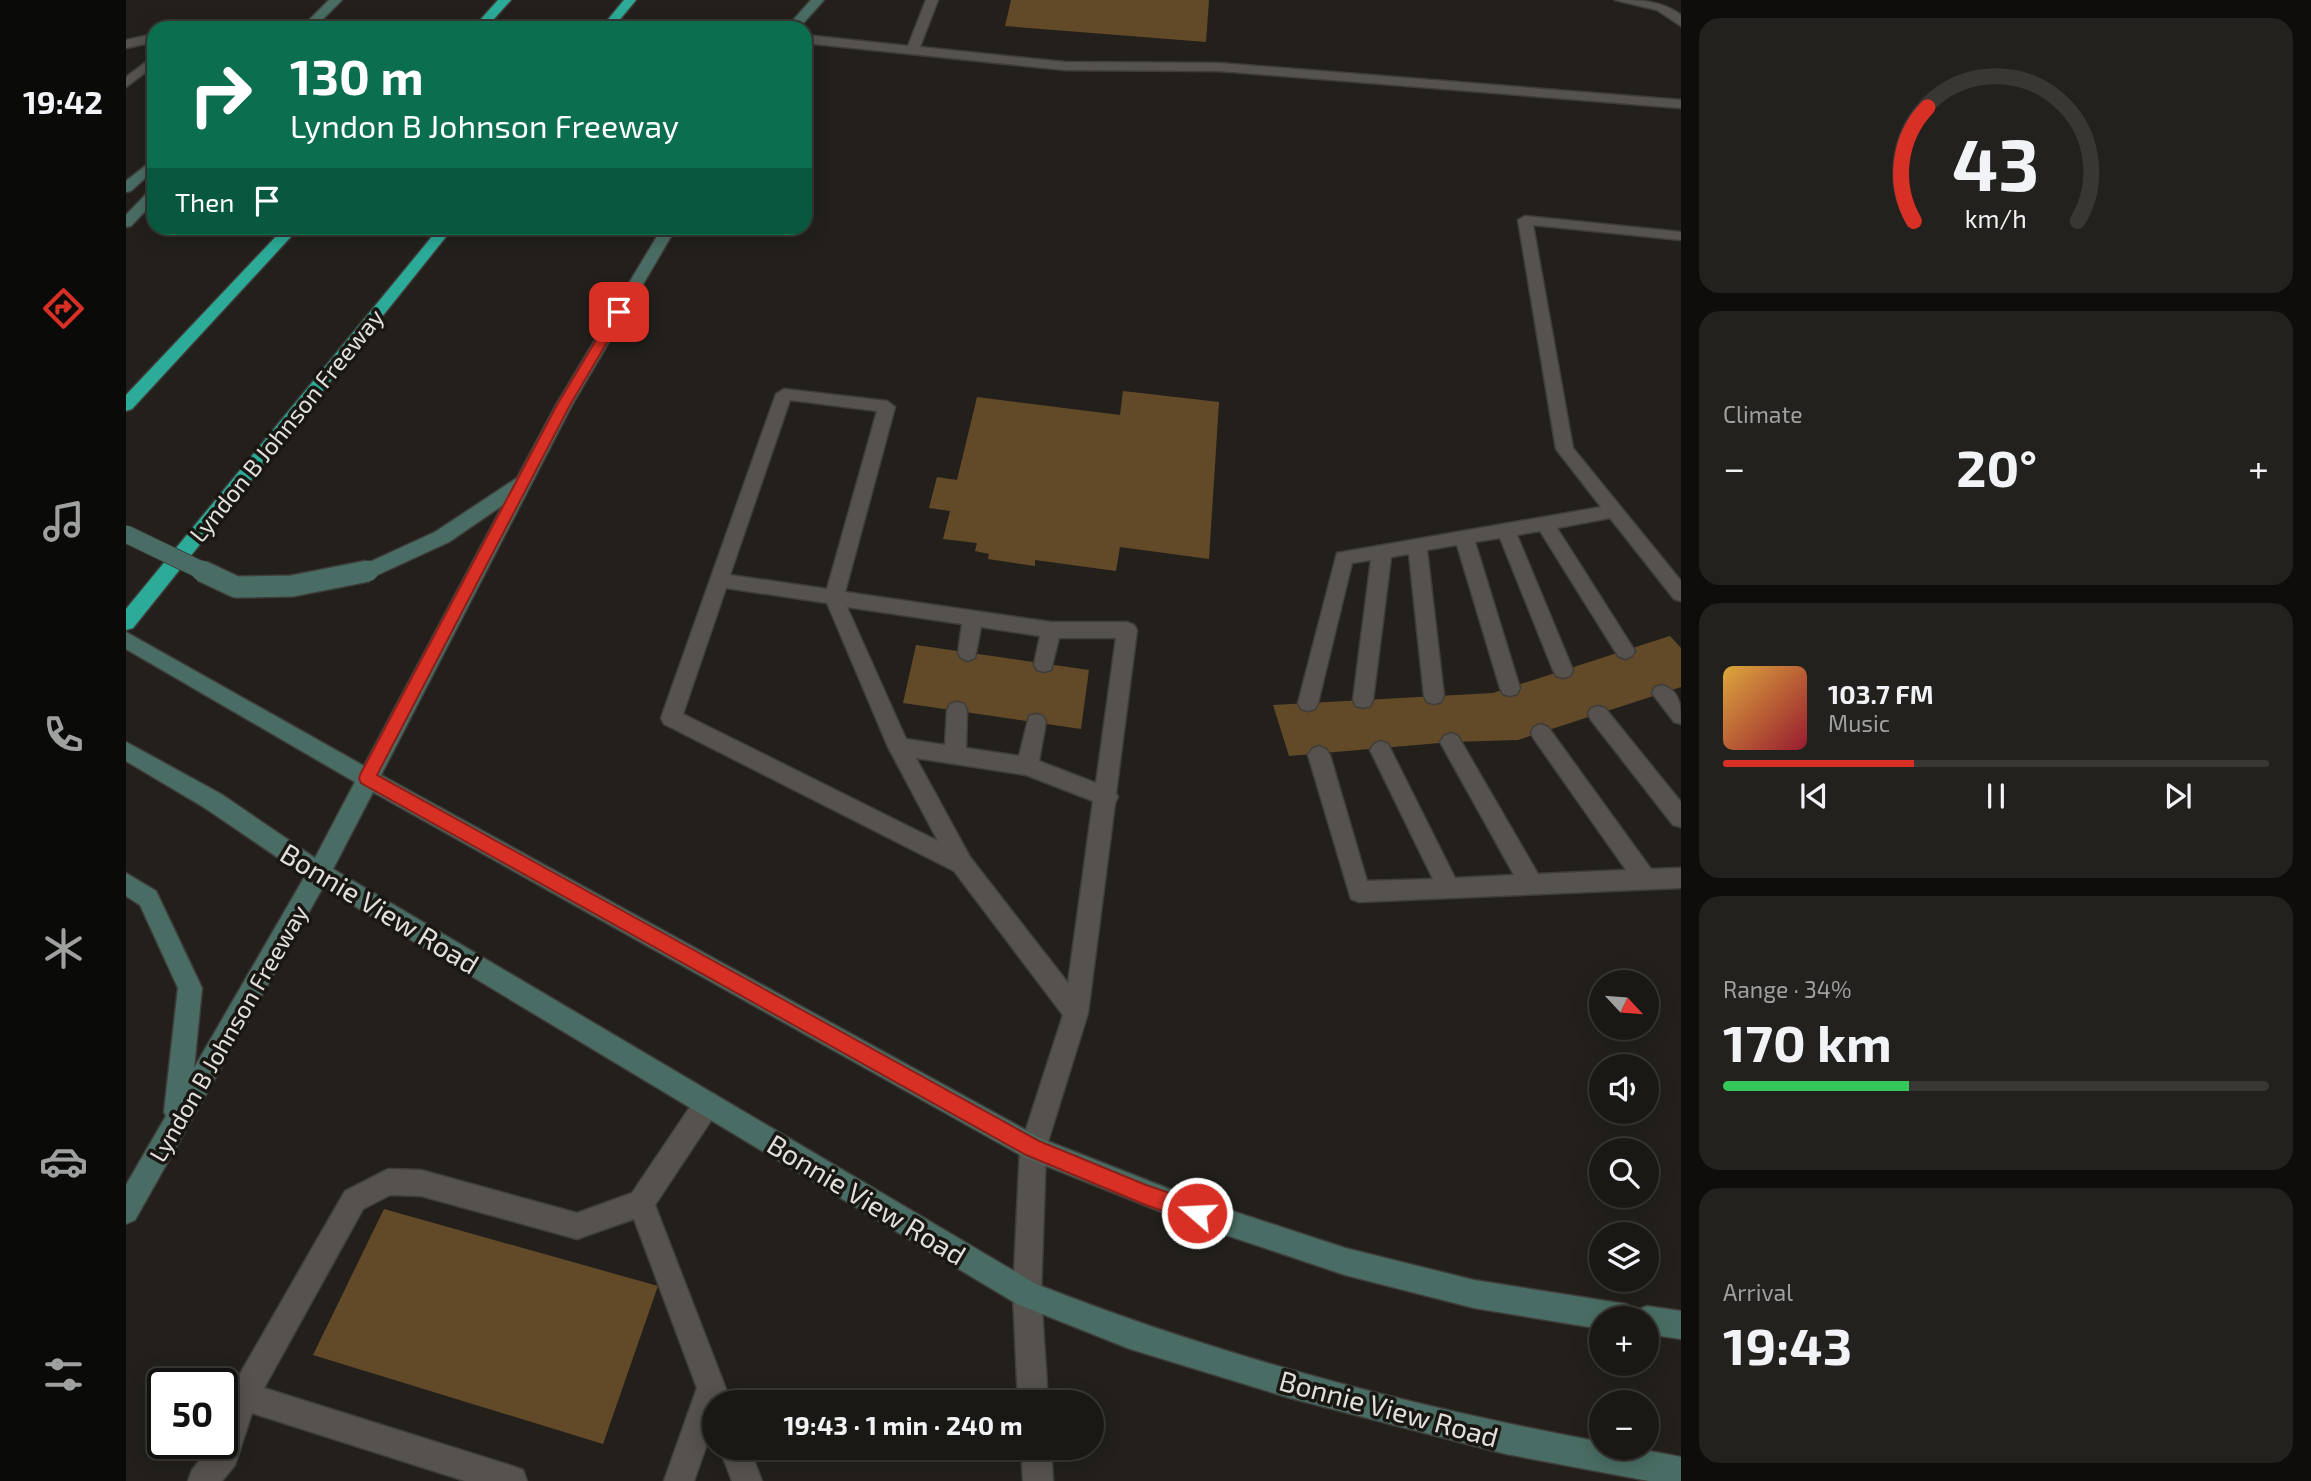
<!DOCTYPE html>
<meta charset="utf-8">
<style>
:root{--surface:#1a1815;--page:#23211e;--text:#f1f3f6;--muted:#9fa0a0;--line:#383734;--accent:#d93025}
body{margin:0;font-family:"Exo 2",sans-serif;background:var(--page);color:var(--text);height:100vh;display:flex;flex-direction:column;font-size:26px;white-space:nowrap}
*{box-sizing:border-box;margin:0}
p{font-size:23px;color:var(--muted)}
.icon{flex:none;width:38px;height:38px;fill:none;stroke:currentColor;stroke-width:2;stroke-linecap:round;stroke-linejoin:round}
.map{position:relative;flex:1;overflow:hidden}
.sheet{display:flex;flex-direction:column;gap:18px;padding:18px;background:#0e0d0c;width:630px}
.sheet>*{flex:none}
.top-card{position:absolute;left:21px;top:21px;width:665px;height:214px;border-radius:21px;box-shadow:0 4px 18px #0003,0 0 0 2px var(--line);background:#0b6e4f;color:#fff;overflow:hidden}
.needle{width:46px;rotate:116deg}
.buttons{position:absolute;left:1463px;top:970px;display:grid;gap:14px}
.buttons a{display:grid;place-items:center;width:70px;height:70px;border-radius:50%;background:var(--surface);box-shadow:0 4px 18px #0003,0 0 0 2px var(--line);font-size:35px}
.speed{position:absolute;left:21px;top:1368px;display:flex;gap:14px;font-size:35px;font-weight:700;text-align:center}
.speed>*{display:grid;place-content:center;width:91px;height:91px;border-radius:50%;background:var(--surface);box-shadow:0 4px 18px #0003,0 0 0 2px var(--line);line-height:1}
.speed .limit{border:4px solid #111;border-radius:10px;background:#fff;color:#111}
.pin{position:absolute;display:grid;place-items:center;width:60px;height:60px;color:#fff;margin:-30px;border-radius:14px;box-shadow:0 4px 10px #0006}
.me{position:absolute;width:77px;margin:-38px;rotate:289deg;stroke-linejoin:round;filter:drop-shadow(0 0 5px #0008)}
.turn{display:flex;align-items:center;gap:24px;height:147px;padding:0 28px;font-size:32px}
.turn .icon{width:91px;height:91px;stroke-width:2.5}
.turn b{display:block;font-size:49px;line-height:60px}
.then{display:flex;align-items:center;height:66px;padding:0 28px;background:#0003;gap:14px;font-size:26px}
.big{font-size:52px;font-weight:700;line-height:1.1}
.sheet .tile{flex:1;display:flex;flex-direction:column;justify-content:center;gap:10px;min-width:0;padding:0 24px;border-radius:21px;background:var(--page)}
.sheet .dial{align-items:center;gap:0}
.dial svg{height:182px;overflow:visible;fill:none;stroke:var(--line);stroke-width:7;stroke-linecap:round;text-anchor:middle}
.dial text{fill:var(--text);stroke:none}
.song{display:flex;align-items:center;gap:21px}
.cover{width:84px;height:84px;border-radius:10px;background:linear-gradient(135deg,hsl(40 70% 55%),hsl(350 70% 35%))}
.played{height:7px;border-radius:4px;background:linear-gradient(90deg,var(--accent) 35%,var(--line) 35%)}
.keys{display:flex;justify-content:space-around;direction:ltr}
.heat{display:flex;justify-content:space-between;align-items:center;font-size:38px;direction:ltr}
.charge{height:10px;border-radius:5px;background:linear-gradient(90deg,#34c759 34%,var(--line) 0)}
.trip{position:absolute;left:576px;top:1390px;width:402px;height:70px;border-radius:35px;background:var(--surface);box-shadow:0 4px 18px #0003,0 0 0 2px var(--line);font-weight:700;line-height:70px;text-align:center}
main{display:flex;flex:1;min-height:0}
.menu{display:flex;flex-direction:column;width:126px;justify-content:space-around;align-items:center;background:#0a0a08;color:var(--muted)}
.menu .icon{width:49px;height:49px}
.menu .current{color:var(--accent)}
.menu b{font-size:32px;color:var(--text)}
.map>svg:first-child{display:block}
</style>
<main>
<nav class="menu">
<b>19:42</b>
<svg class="icon current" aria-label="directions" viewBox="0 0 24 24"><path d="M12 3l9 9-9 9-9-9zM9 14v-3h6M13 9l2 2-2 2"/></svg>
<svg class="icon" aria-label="music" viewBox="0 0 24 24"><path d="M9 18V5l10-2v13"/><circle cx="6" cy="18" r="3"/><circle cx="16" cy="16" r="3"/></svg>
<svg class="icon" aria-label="phone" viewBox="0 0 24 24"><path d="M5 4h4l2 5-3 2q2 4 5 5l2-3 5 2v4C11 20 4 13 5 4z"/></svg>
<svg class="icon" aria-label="climate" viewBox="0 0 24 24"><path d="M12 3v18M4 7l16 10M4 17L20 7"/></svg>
<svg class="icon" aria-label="car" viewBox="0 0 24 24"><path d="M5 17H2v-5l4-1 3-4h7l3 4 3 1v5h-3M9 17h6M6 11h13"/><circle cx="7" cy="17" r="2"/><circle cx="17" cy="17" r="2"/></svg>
<svg class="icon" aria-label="filters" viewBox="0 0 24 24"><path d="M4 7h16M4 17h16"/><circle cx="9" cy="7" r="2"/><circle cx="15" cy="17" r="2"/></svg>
</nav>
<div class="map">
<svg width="1555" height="1481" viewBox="0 0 1555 1481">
<rect width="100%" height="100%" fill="#23201c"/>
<path fill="#624a29" d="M885,0h198l-3,42 -201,-16z
M997,391l96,11 -10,157 -89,-12 -4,24 -81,-11v6l-47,-7 1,-5 -14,-3 2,-8 -34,-4 7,-28 -21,-3 8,-31 20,3 20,-83 143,18z
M1544,636l11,12v39l-163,53 -67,2 -162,14 -16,-51 220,-12z
M790,645l173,25 -8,59 -178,-26z
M258,1209l274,77 -55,158 -290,-89z"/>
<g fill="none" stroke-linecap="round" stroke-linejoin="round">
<g stroke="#3f3d3a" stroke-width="3">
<path id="lane" d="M800,0h12l-18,47 145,15 154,1 462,37v8l-462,-37 -154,-1 -260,-27v-8l103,11z
M1489,0c24,0 46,0 66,15v11l-24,-16z
M28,34v8l-28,6v-8z
M28,56v10l-28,21v-10z
M1399,216l156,16v8l-148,-15 40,223 108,133v20l-7,-2 -64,-81 -53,10 78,123 -3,5 -7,3 -7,-3 -78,-125 -23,4 56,135 -3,6 -7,2 -7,-2 -3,-6 -53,-132 -25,4 45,146 -3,6 -7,2 -7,-2 -3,-6 -43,-143 -30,5 17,146 -3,6 -7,2 -7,-2 -3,-6 -15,-142 -18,3 -18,143 -3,6 -7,2 -7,-2 -3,-6 18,-140 -19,3 -34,140 -3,6 -7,2 -7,-2 -3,-6 39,-150 264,-46 -45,-58 -38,-229z
M658,389l103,12 8,6 -50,185 206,30h76l7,3 3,5 -21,163 2,4 -3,6 -27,210 -42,135 -4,9 -9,4 -9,-4 -4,-9 43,-133 -109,-144 -290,-147 -3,-6 115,-324zM664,400l87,11 -50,178 -97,-14zM600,588l101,15 61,144 50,94 -255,-127zM721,607l115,17 -4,29 3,5 7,3 7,-3 6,-31 59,9 -6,28 3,6 7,2 7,-2 8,-32h57l-20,145 -57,-22 7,-39 -3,-6 -7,-2 -7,2 -10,40 -53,-8 1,-38 -3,-6 -7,-2 -7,2 -3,6 -2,35 -39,-6zM790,758l110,17 67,26 -25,182 -98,-126z
M1536,685c19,6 19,22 19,39l-7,-2 -22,-29 3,-6z
M1472,706l7,2 76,94v25l-8,-2 -82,-105 -3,-6 3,-6z
M1415,724l7,3 103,142 30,-1v20l-322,14 -8,-3 -43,-144 4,-6 7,-3 7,3 4,6 37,126 66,-2 -63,-129 4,-6 7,-3 7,3 67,134 59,-3 -74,-133 4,-6 7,-3 7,3 80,138 88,-4 -92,-131 -3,-6 3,-6z
M581,1091l9,4 4,9 -4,9 -61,92 76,197h-17v22l-20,57h-30l33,-93 -63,-169 -57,20 -156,-43 -31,-1 -27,14 -99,179 248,78 11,4 4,11h-62l-213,-68 -17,52 -13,16h-34l4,-11 21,-26h9v-29l11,-29 112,-195 43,-22 33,1 156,43 55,-20 66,-98z
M593,1447h30l13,34h-30z"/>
</g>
<g stroke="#3f3d3a" stroke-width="3">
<path id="street" d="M907,1135l9,4 4,9 -5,146 7,108h-30l-5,-108 7,-146 4,-9z
M895,1447h30l2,34h-30z"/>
</g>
<g stroke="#3f3d3a" stroke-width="3">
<path id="secondary" d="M203,0h13l-28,28h-13z
M685,0h13l-25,28h-13z
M28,159v11l-23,21 -5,1v-11z
M28,190v12l-23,24 -5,1v-12l23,-24z
M536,228h14l-104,177 -191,370 661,364 145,57 158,52 129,32 152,24 11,6 10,-4 34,5v28l-34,-5v-16h-46v11l-127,-21 -129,-33 -158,-53 -163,-65 -651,-365 -40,77 703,415c182,72 373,122 565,158v5h28l52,10v24h-32l-143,-27 -216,-56 -160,-49 -113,-45 -694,-417 -188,333 -9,4v-39l40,-69 -2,-4 14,-124 -38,-83 -14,-9v-23l30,18 46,97 -8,80 111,-192 -100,-68 -79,-47v-19l95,52 94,64 40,-76 -229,-133v-17l238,134 139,-261 -54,37 -74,34h-14l-2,-5 2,-5 74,-34 82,-54 39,-73z"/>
</g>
<g stroke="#3f3d3a" stroke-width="3">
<path id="highway" d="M372,0h13l-25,28h-13z
M498,0h12l-23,28h-12z
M158,228h15l-167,181 -6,2v-16z
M313,228h14l-320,400 -7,2v-21z"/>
</g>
<use href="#lane" fill="#56524d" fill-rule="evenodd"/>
<use href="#street" fill="#56524d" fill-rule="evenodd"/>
<use href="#secondary" fill="#496d64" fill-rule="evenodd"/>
<use href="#highway" fill="#2cab99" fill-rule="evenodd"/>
<g stroke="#3f3d3a" stroke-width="19" stroke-linecap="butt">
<path id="secondary-bridge-far1" d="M0,534l79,38
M235,572l7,-1"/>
</g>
<g stroke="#3f3d3a" stroke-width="24" stroke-linecap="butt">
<path id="secondary-bridge" d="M76,571l34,16 56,-1 76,-15"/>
</g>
<use href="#secondary-bridge-far1" stroke="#496d64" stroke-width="17"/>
<use href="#secondary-bridge" stroke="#496d64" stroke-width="21"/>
</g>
<path fill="#d93025" stroke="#8d1f18" stroke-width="2" d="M493,309l6,3 -55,93 -193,370 662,366 107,44 59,20 3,8 -3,7 -8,3 -51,-18 -120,-50 -665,-372 -2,-5 2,-5 196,-368 56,-93z"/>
<g text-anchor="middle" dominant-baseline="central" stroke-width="7" stroke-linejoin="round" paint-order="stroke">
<g font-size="24" fill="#e2e0dd" stroke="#1a1713">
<text transform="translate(160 425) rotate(-51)">Lyndon B Johnson Freeway</text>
<text transform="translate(102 1033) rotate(-60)">Lyndon B Johnson Freeway</text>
</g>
<g font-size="28" fill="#e2e0dd" stroke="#1a1713">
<text transform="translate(254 908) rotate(31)">Bonnie View Road</text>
<text transform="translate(741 1199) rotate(31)">Bonnie View Road</text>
<text transform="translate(1263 1408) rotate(15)">Bonnie View Road</text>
</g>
</g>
</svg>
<div class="buttons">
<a><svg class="needle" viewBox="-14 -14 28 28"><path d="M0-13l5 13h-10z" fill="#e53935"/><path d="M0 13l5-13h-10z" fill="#9fa0a0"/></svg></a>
<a><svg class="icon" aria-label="sound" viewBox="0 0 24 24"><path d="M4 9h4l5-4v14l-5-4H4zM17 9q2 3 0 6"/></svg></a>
<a><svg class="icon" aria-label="search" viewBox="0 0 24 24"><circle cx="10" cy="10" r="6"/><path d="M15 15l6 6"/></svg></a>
<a><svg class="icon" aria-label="layers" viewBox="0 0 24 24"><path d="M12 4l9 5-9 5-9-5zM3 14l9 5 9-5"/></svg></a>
<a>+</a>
<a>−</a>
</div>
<div class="speed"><div class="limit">50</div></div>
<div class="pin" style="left:493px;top:312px;background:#d93025"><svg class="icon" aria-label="arrive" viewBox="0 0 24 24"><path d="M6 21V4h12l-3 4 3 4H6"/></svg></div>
<svg class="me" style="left:1071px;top:1213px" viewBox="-20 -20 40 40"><circle r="17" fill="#d93025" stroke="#fff" stroke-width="3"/><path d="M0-11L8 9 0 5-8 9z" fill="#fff"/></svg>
<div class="trip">19:43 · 1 min · 240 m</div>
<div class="top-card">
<div class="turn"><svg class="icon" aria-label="right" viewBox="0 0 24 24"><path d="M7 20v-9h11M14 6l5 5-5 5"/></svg><div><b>130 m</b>Lyndon B Johnson Freeway</div></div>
<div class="then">Then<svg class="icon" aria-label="arrive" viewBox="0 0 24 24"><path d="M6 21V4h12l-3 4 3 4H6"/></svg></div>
</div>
</div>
<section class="sheet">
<div class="tile dial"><svg viewBox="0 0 100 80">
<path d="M14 69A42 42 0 1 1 86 69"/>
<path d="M14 69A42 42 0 0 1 20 19" stroke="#d93025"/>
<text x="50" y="56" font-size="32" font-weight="700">43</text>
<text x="50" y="72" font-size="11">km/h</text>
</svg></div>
<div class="tile"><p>Climate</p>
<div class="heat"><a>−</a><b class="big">20°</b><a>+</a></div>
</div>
<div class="tile">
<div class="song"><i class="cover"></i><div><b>103.7 FM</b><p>Music</p></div></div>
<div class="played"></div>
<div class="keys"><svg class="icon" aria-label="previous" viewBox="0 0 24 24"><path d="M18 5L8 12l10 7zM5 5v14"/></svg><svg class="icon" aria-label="pause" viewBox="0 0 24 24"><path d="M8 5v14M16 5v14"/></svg><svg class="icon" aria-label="next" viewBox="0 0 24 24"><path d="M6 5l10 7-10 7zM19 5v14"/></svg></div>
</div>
<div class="tile"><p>Range · 34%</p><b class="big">170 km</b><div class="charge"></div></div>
<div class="tile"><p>Arrival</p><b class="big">19:43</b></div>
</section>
</main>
